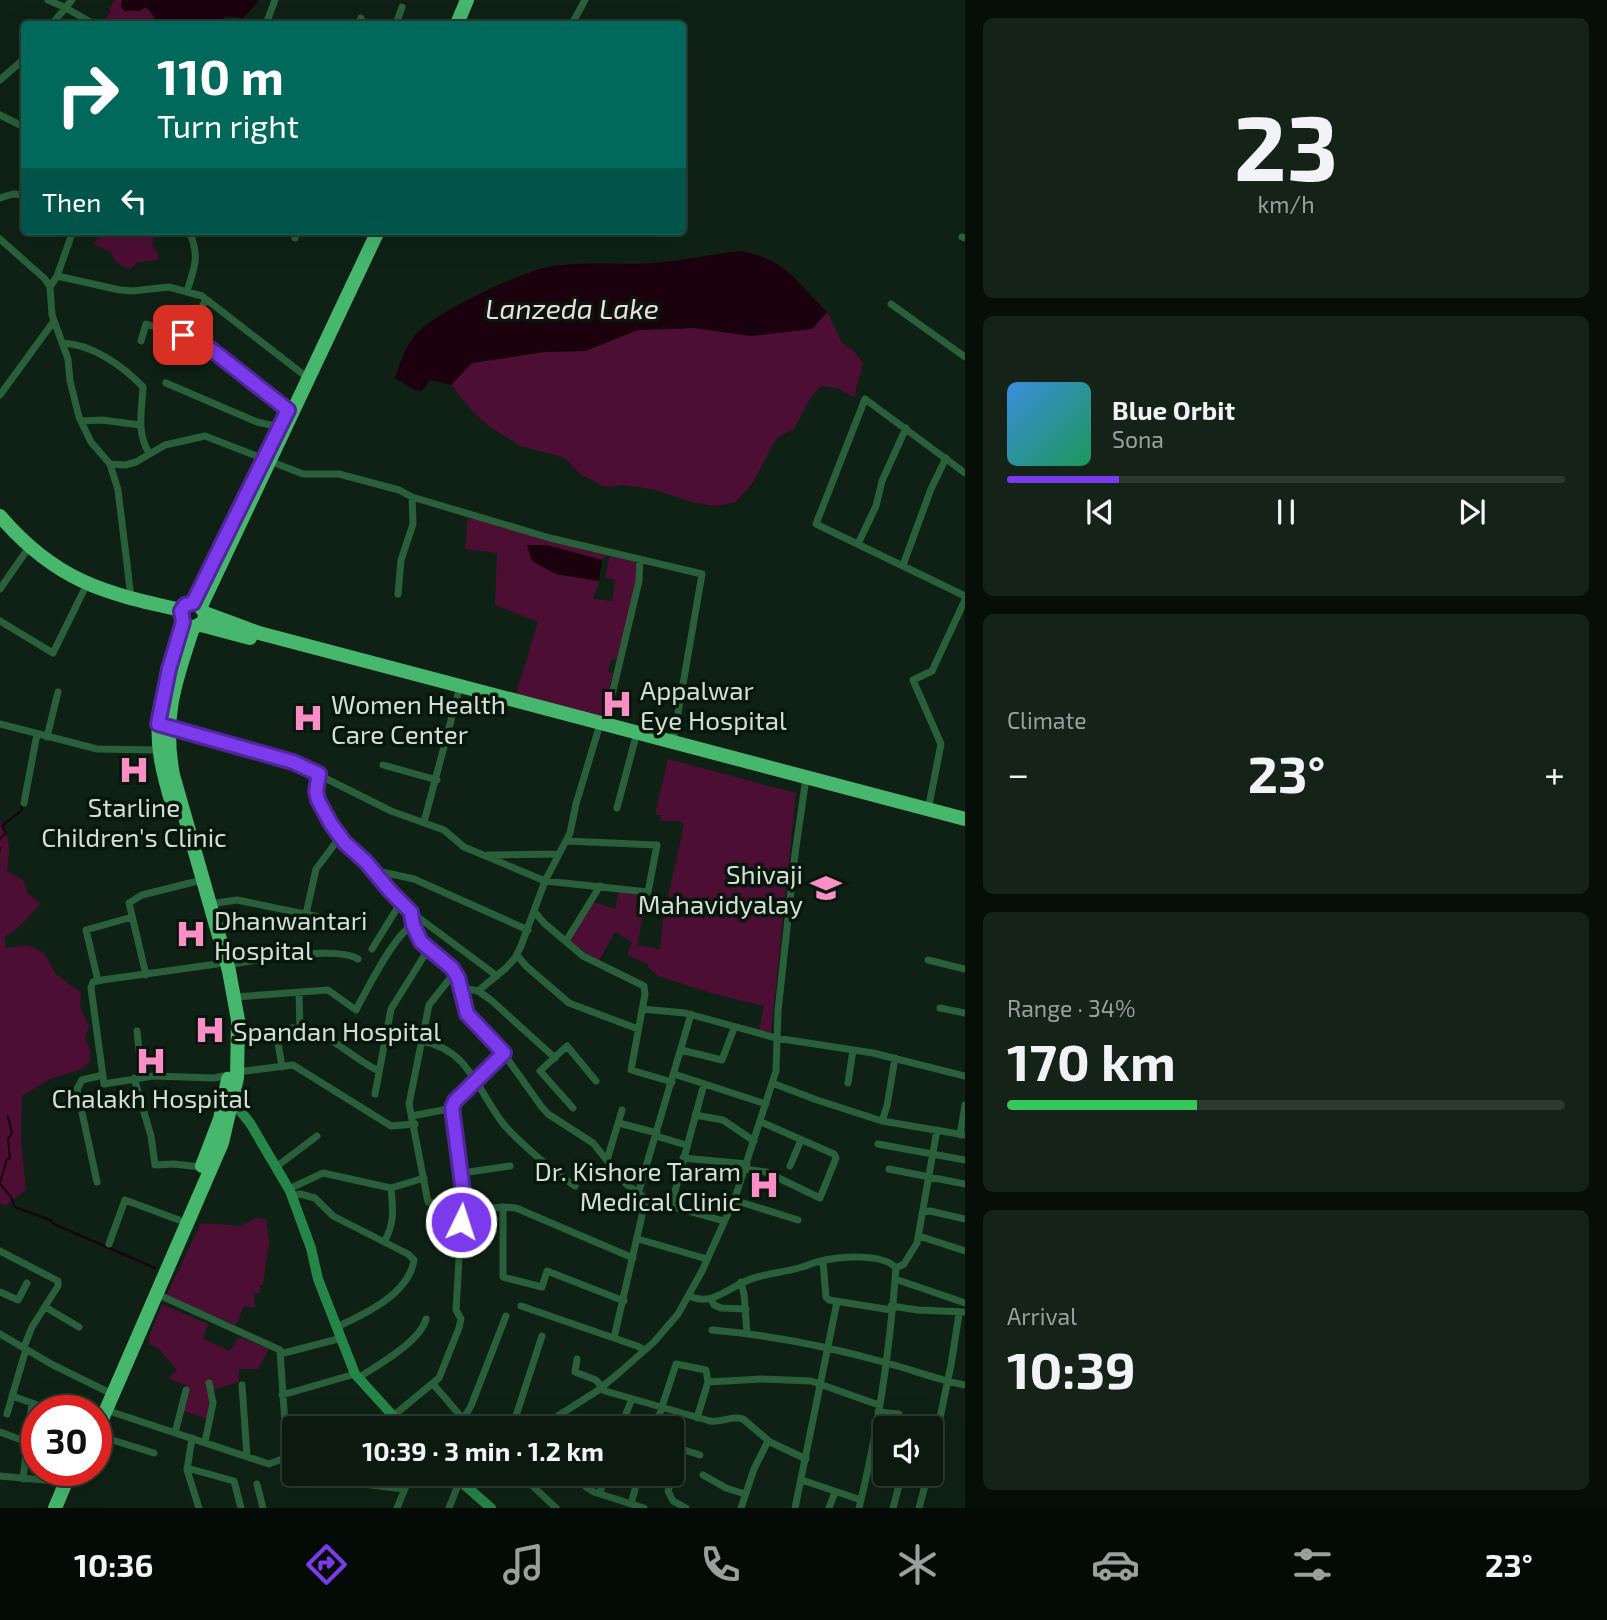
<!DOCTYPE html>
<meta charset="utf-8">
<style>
:root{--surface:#0b190f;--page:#142218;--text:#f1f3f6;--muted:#9aa09e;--line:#2b382f;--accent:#7c3aed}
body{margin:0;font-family:"Exo 2",sans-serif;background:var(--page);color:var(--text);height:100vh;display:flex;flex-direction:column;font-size:26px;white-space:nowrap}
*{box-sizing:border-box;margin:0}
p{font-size:23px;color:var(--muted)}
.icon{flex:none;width:38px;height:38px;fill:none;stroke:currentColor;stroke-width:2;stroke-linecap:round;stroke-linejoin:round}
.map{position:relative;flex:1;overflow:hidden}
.sheet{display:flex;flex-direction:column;gap:18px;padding:18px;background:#060e08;width:642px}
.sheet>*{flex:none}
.hud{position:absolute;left:21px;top:21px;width:665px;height:214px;border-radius:7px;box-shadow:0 7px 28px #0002,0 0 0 2px var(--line);background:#00695c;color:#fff;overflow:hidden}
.fabs{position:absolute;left:873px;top:1416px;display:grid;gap:14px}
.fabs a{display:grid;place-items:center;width:70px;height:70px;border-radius:7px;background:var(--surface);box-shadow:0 7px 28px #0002,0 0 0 2px var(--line);font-size:35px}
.speed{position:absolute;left:21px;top:1395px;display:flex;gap:14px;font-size:35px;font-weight:700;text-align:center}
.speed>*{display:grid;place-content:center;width:91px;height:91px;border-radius:50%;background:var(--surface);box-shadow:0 7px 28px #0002,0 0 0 2px var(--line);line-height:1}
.speed .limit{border:10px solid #d22;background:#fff;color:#111}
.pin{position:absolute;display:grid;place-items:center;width:60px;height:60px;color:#fff;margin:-30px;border-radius:14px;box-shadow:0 4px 10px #0006}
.me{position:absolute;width:77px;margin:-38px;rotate:4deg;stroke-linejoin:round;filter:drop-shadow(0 0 5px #0008)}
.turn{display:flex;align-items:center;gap:24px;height:147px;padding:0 21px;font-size:32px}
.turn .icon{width:91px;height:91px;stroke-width:2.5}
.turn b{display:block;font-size:49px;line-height:60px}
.then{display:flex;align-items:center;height:66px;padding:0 21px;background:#0003;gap:14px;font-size:26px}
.big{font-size:52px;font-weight:700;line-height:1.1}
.sheet .card{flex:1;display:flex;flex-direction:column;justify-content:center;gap:10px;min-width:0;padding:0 24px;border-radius:10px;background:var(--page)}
.sheet .dial{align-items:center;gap:0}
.dial b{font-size:91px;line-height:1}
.song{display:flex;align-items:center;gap:21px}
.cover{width:84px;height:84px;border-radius:10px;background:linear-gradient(135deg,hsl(210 70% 55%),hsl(150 70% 35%))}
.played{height:7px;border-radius:4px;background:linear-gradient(90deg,var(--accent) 20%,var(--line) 20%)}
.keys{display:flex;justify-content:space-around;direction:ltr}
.heat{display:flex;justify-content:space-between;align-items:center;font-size:38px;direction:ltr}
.charge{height:10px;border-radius:5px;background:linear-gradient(90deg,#34c759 34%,var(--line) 0)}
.trip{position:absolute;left:282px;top:1416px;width:402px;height:70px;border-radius:7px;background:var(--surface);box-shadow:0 7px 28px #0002,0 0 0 2px var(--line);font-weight:700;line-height:70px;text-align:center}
.menu{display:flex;height:112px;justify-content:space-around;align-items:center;background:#040a06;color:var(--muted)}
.menu .icon{width:49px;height:49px}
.menu .selected{color:var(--accent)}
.menu b{font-size:32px;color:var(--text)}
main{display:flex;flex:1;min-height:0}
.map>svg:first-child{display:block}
</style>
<main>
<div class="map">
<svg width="965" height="1508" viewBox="0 0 965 1508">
<rect width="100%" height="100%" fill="#0f2114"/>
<path fill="#4d0e33" d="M115,0h7l-1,7 4,4h14l7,-4 7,8 4,9h-55l9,-13 -2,-2z
M105,231h50l-3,15 6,7v7l-20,2 -8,7 -14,-6 -5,-11 -18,-8z
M827,312l15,31 12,8 9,12 -9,34 -17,-9 -16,-2 -10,11 -17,32 -16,8 -5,7 -19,37 -18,21 -20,4 -21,-3 -43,-14 -29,-4 -18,2 -25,-13 -15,-16 -44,-12 -31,-19 -17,-15 -22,-27 20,-22 73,-11 41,-1 53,-21 56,-2 57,8 61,-7z
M468,516l139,39 -5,5 -56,-15 -19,1 29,28 43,7 -6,18 19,2 3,-21 -10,-3 5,-21 27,7 -1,18 -19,79 -6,-1 -3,13 5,1 -12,48 -85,-27 22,-72 -43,-17 2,-52 -32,-4z
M668,759l128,34 -25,240 -12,-2 5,-25 -50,-12 -56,-18 -10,-9v-3l-21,-9 5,-13 -17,-10 -16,29 -30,-20 24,-39 22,7 4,-18 29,4 -11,50 23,4 3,-30 21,-94 -5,-4h-19l1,-6h-6z
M0,822c11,13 10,31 7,49l16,9 5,14 13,10c-13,12 -22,26 -37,33l2,11 22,-3 16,8 12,21 25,19 -1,14 9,19 -4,12 5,12v11l-8,8 -32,10 -28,17 -1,45 5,49 -21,16 -5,-3z
M256,1218l10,1 3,23 -6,43h-3v8l-6,1 1,14 -11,-2 -8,19 -70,-29 35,-73 40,3z
M162,1304l46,20 -5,15 27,12 9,-14 30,12 -11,20h-19v13l-30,9 2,8 -3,20 -24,-8 4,-18 -2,-8 -18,-7 9,-8 -18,-21 -10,-5v-7z"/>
<path fill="#1b000d" d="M122,0h135l1,2 -15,16 -17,-2 -8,8h-61l-4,-9 -7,-8 -7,4h-14l-4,-4z
M740,251c47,9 55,29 87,61l-15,17 -61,7 -57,-8 -56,2 -53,21 -41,1 -72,11 -21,22 -21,-5 -8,11 -8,-1 -19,-12c5,-15 10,-32 21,-44 20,-22 108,-64 137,-68 38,-5 75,0 113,-4 24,-3 49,-8 74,-11z
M527,545h19l56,15 -3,21 -43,-7 -24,-13z"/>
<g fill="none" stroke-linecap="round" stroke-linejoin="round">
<path stroke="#1b000d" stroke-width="2" d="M0,839l6,-6 -4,-7 20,-16 -1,-5
M0,848v2
M0,1183l7,-24h3l-2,-20 4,-6 -4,-16
M0,1184l11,13 4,10 35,13 4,4 101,44"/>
<path stroke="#295f3a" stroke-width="7" d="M48,0l16,7 30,17
M52,24l20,-24
M266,24l9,-24
M359,24l2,-6
M396,24l6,-17
M572,24l13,-24
M0,80l24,-21
M0,115l24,12
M0,198l13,-4 11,1
M962,237l3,1
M295,238l1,-7
M0,239l45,40 5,8 2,28 16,44 2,22 9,36 12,25 19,22 8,26 13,107
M57,276l63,14 12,1 37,-4 33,9 102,79
M50,287l7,-11 16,-45
M187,291c8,-25 13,-35 2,-60
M891,304l74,53
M187,336l19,-37
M141,341l5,-17 47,14 99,76
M62,343c30,1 61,23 81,44 -1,23 -7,45 6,66
M166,383l91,39 22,5
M0,395l54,-74
M81,421l21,-1 38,5
M110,464l15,1 11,-3 29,-17 40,-9 98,38h36l60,16 13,7
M965,473l-100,-74 -49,125 149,72
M858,544l18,-38 6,-25 24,-53
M903,565l28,-76 15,-31
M0,589l25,-36
M398,594l3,-34 12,-36 -1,-27 138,41 152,36 -29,168
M0,621l53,32 34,-69
M0,724l97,25 62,1
M605,724l34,-143 1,-22
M169,727l124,35 98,49 53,19 20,17 81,34 103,11 9,-47 -91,-4
M47,737l11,-45
M383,765l54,15
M319,774l-3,17 2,9 13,24 14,19 22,19 22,29 18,18 90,67
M24,803l13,-69
M617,808l18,-68
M928,810l13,-66 -28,-64 19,-9 33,-71
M424,822l34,-128
M488,855l70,-1
M373,870l41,9 114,51
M210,904l27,-4 102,21
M534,911l10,12 39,33 61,30 1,8 -14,76 41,12
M411,912l2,13 8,17 31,26 6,10 9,37 29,28 45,63 7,8 45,29 33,41 22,16 76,21
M306,914l10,-45 24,-32
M566,941l34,-55
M372,949l29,-47
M517,955l9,11 43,37 69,26
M928,960l37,9
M217,964l-115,16 -9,2 -2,6 13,96 49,-8 61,2 14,-3
M227,965c28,-5 109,-20 131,-6
M455,972l-26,33 -20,99 19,98 9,2 25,-3
M146,975l-17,-72 13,-8 52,-13
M98,981l-12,-51 46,-13
M463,988l15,3 13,9 64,58
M478,991l28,-23 9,-10 6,-12 24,-65 25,-48 6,-29 22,-73
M299,993l1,35
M235,997l93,-7 28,20c10,-19 39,-77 57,-85
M940,1008l25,5
M642,1009l43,4 91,25 97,15 92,23
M137,1031l5,47
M276,1031l6,36
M238,1033c18,-1 50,-7 66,-5 20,2 54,34 75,43
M421,1041c49,8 57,52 84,85 16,18 50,47 70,60
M681,1050l41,10 12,-32
M237,1072l56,-7 98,61 24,-2
M674,1074l92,30
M134,1078l17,58 4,29 19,-1 27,3
M772,1083l45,17 65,21 83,14
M848,1083l5,-33
M375,1094l16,-85 38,-61
M573,1108l-33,-37 27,-25 29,35
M695,1115l28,5 31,21
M412,1116l41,-8 2,-6 49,-49
M882,1121l5,-15 8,-48
M619,1123l38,10
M960,1135l5,-30
M656,1136l30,9
M878,1144l87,16
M683,1158l64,6
M607,1160l15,-50
M790,1166l11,-26
M276,1167l41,-31
M745,1169l21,3 54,26 16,-40 -2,-4 -73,-32
M889,1169l76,15
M462,1173l48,-7
M97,1182l-20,-93 5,-9 21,-5
M289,1189l34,-16 68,15 33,-10
M638,1194l53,-180
M292,1196l8,-2 15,4 18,18 75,38 6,6c-5,34 -49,54 -77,67
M734,1200l64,20
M671,1206l33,-122
M503,1207v70l39,10 5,-16 77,30
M461,1211l42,-4 13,1 117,50
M924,1212l6,-1 35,8
M919,1236l46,15
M638,1239l69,20
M384,1242c11,-19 9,-33 7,-54
M109,1244l16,-44 54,20
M0,1251l58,30v5l-26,41 -8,20
M823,1261l3,36 3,3 62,10
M896,1268l8,-4 13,-21 20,-113
M895,1279l70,24
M741,1282l3,12 3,39
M0,1292l18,8 9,-17
M157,1294l123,56 5,75 8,50 110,14
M690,1296c22,12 42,-12 64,-18 16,-5 32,-6 48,-11 5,-1 10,-4 15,-5 19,-5 65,-10 79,6 -6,79 -18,164 -37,240
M711,1299l3,6 7,3 25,1
M521,1306l116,40 7,4
M891,1306l27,4 47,2
M45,1307l34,20
M712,1330c59,5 118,17 175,33 26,7 51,17 78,22
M0,1334l53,31 53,26
M614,1338l32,-140
M280,1354l62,-16
M577,1359l-2,13 21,8 9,11 105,30c12,2 21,-6 33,-2l27,23 36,17
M358,1378c20,-13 62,-36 68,-59
M433,1384l31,36 -6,8
M242,1385l5,71
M282,1395l73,-21
M12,1396l20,7
M106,1410l163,54 21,-8
M878,1412l21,2 2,14
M7,1414l19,-65
M393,1416l46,-38 20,-50 2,-9 -5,-9 7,-118 -11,-84
M697,1418l11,-36 54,-3 49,2 68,24
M463,1419l8,-13 35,-90
M285,1424l41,-2 1,6
M512,1428l30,-92
M539,1428l58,-37 23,-19 34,-30 24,-28 24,-43 33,-73 41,-127 2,-60 17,-157 11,-76
M620,1428l12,-29
M655,1428l21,-64 30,6 2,12
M0,1432l27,10
M175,1433l11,-43
M96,1435l58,18
M192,1438l-5,32 12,38
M205,1442l8,-39 -4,-20
M672,1446l28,9
M681,1449l-13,42 5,10 13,7
M931,1461l20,-96 8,-51
M187,1468l47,13 7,27
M393,1474l13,10
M520,1474l36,34
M703,1475l23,13 19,6
M0,1476l65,6
M23,1479l9,-76 17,7
M802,1480l59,20
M257,1484l6,24
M586,1487l8,5 50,16
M600,1493l5,-19
M631,1504l8,-30
M397,1508l14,-34
M449,1508l11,-28 9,-6
M741,1508l13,-39 14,-28
M795,1508l42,-206
M829,1508l6,-16
M893,1508l9,-34
M919,1508l9,-34"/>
<path stroke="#268549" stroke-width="10" d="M233,1102l17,21 40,68 21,57 7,31 37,95 49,54
M452,1474l39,34"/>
<path stroke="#46b76d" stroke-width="14" d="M457,24l10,-24
M0,516c55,64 102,77 182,94
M201,606l177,-375
M205,613l-1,9 -11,6 -8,-3 -5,-10 5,-10 12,-2 8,10 54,20 706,186
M201,625l49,13
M168,674l15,-51
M161,707c-7,34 2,67 12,100
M202,1166l18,-47 8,-40
M96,1433l126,-290 15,-65 1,-58 -9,-49 -56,-196c-11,-58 2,-93 20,-147
M55,1508l16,-38"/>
</g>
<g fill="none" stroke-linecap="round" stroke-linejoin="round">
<g stroke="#51269a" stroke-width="18">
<path id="route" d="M183,335l11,3 18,12 76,60 -95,193 -8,2 -4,6 2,11 -14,47 -11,55 135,38 26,12 -3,17 2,9 13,24 14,19 21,19 24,29 21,21 2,13 8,17 31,26 6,10 9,36 37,39 -49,48 -3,7 11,84 -2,30"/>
</g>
<use href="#route" stroke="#7c3aed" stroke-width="12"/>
</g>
<defs>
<g id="hospital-bare" transform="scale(2.415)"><path d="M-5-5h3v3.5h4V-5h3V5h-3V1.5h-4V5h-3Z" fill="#fb8fc5" stroke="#07170b" stroke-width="2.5" paint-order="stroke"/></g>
<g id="school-bare" transform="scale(2.415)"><path d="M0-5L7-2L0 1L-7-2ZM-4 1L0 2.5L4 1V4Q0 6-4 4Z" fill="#fb8fc5" stroke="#07170b" stroke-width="2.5" paint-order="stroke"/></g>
</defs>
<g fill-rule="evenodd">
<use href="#hospital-bare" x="617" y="704"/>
<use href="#hospital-bare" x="308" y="718"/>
<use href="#hospital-bare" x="134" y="770"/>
<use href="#school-bare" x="826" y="888"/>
<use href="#hospital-bare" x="191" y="934"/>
<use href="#hospital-bare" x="210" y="1030"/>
<use href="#hospital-bare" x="151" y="1061"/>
<use href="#hospital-bare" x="764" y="1185"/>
</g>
<g text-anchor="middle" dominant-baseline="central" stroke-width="7" stroke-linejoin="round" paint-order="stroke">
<g font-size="26" fill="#d3ded5" stroke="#07170b" text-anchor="start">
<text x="640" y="689">Appalwar<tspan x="640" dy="30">Eye Hospital</tspan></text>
<text x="331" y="703">Women Health<tspan x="331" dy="30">Care Center</tspan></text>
<text x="134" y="806" text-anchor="middle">Starline<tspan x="134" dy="30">Children's Clinic</tspan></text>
<text x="803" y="873" text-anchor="end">Shivaji<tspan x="803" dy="30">Mahavidyalay</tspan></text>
<text x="214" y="919">Dhanwantari<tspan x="214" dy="30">Hospital</tspan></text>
<text x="233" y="1030">Spandan Hospital</text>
<text x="151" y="1097" text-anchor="middle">Chalakh Hospital</text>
<text x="741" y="1170" text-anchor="end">Dr. Kishore Taram<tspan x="741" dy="30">Medical Clinic</tspan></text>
</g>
<g font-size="28" font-style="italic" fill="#f2d9e4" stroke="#07170b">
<text x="572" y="308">Lanzeda Lake</text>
</g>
</g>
</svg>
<div class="fabs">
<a><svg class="icon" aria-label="sound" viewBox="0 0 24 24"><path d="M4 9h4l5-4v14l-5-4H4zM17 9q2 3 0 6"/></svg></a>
</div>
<div class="speed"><div class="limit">30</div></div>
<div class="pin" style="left:183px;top:335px;background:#d93025"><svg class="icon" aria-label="arrive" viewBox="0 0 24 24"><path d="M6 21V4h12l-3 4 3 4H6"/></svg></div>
<svg class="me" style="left:461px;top:1222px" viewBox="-20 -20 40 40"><circle r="17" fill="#7c3aed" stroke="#fff" stroke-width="3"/><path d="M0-11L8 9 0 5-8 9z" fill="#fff"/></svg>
<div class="trip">10:39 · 3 min · 1.2 km</div>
<div class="hud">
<div class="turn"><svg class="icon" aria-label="right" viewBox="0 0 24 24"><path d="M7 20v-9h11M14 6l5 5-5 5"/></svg><div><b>110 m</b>Turn right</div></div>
<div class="then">Then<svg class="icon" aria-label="left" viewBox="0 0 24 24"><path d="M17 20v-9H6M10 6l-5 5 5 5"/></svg></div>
</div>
</div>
<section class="sheet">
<div class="card dial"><b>23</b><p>km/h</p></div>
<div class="card">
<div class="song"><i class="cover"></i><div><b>Blue Orbit</b><p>Sona</p></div></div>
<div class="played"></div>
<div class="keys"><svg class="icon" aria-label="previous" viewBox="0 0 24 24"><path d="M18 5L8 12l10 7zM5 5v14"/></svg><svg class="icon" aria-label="pause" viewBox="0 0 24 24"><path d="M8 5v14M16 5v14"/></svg><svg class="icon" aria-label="next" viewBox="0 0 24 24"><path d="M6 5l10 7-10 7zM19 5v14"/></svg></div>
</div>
<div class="card"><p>Climate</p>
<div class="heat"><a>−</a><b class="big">23°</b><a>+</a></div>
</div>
<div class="card"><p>Range · 34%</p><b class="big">170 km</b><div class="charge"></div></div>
<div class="card"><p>Arrival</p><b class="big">10:39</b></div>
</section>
</main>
<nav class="menu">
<b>10:36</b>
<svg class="icon selected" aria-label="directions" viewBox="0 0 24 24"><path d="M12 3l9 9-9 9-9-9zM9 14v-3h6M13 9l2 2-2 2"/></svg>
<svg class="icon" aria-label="music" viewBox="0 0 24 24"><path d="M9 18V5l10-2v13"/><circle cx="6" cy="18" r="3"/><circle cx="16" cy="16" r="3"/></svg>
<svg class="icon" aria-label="phone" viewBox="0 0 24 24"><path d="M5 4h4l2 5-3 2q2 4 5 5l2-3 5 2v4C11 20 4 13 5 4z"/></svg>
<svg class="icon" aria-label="climate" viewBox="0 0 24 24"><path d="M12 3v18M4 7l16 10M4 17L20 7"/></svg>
<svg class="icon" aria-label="car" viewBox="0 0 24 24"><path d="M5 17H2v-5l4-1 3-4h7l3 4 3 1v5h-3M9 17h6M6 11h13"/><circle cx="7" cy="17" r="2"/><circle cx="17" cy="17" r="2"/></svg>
<svg class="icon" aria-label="filters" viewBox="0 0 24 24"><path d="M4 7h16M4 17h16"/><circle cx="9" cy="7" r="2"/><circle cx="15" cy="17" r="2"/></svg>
<b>23°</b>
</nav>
